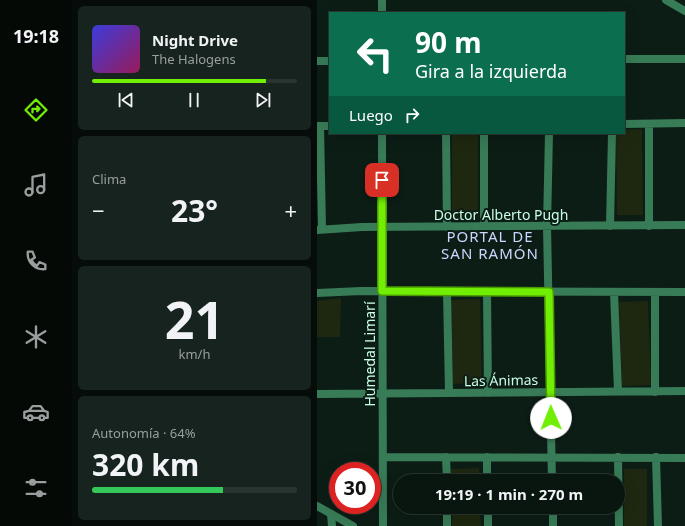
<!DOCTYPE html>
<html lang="es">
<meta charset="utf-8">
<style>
:root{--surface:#091610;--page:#17231e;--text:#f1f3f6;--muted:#999f9f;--line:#293530;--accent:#72ee05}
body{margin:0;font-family:"Noto Sans",sans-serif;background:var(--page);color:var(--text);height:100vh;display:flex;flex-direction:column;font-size:15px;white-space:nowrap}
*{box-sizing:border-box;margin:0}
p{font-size:13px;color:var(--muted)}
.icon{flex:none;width:22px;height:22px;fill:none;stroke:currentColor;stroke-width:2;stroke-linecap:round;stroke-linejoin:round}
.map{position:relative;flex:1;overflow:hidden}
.details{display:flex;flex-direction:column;gap:6px;padding:6px;background:#050c09;width:245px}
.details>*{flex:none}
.hud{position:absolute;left:12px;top:12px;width:296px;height:122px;border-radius:0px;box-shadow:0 4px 16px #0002,0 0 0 1px var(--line);background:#0b6e4f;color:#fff;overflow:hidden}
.speed{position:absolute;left:12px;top:462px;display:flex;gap:8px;font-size:20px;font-weight:700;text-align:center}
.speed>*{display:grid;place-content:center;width:52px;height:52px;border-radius:50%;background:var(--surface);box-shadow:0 4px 16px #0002,0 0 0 1px var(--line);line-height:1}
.speed .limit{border:6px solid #d22;background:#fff;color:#111}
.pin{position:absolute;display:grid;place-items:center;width:34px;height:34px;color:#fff;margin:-17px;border-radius:8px;box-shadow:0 2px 6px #0006}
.me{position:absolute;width:44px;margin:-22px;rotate:359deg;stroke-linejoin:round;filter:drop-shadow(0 0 3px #0008)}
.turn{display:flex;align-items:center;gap:14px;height:84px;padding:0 20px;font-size:18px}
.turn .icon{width:52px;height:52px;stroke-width:2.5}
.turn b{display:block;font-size:28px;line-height:34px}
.then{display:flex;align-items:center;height:38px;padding:0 20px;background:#0003;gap:8px;font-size:15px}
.big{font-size:30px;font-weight:700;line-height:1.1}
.details .card{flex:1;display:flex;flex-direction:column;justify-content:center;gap:6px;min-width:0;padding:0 14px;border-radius:6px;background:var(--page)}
.details .dial{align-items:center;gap:0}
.dial b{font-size:52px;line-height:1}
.song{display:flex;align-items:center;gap:12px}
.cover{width:48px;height:48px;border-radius:6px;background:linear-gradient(135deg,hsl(240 70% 55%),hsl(330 70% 35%))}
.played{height:4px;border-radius:2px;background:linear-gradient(90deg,var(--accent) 85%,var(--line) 85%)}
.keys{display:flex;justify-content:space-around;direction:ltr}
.heat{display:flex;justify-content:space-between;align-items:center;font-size:22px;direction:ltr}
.charge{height:6px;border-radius:3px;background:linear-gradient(90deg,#34c759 64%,var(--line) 0)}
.trip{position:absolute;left:76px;top:474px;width:232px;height:40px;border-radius:20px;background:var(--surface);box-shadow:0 4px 16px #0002,0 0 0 1px var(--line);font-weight:700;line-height:40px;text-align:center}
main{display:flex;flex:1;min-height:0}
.dock{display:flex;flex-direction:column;width:72px;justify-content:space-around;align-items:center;background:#040906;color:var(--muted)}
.dock .icon{width:28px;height:28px}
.dock .current{color:var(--accent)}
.dock b{font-size:18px;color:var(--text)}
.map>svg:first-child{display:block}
</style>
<main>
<nav class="dock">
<b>19:18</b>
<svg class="icon current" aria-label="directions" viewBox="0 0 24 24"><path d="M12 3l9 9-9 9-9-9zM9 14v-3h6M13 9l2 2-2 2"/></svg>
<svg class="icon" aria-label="music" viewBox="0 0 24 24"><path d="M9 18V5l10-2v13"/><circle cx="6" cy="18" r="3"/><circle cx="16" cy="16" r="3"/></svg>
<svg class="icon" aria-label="phone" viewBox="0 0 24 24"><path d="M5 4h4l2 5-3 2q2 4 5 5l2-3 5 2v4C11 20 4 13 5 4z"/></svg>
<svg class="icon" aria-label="climate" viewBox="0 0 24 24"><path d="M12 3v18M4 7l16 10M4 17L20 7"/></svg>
<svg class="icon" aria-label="car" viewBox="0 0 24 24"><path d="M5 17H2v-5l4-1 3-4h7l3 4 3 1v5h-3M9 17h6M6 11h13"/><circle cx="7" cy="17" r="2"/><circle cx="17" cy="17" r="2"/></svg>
<svg class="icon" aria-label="filters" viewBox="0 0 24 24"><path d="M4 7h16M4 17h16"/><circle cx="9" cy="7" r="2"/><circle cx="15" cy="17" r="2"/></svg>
</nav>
<section class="details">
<div class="card">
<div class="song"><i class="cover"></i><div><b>Night Drive</b><p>The Halogens</p></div></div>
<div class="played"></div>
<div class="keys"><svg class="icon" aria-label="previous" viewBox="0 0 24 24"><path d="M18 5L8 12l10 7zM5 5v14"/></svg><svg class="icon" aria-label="pause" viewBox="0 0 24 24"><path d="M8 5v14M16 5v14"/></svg><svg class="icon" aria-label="next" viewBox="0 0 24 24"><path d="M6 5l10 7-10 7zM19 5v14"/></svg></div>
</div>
<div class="card"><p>Clima</p>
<div class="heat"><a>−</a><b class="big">23°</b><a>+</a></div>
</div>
<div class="card dial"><b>21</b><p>km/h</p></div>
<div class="card"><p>Autonomía · 64%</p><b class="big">320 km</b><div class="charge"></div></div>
</section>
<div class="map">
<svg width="368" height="526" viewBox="0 0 368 526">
<rect width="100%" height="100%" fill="#0c1d16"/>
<path fill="#1e270f" d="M325,129l1,86h-26l-1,-82h8v-3z
M135,133h26v85l-26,1z
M24,298l-1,39h-23v-36z
M163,299l2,84 -29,1 -2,-84z
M331,301l3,84 -29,1 -3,-84z
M162,468l1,13h-29l-1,-12z
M307,469h23v57h-23z
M135,507h28l1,19h-29z"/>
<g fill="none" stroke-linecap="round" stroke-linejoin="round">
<path stroke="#387b57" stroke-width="8" d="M65,0v13
M349,0l19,11
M307,59h61
M0,61h13
M307,124l61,-1
M0,126h13
M3,126l2,103
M65,133l1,393
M129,133l1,94
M167,133v94
M232,133l-2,93 5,255
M293,226l2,-93
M332,226v-102
M0,230l45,-3 323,-2
M130,292l2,101
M170,292l1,101
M297,292l4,99
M338,292v100
M0,293l44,-2 324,1
M0,394l368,-3
M66,457l302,1
M129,457l1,24
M170,457v24
M301,457l1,69
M339,457l2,69
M130,507v19
M171,507v19
M236,507v19
M14,514l1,12"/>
<path stroke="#387b57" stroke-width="8" d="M0,506l36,20"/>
</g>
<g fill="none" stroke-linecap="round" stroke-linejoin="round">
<g stroke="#4a9b03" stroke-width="10">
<path id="route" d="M65,180v111l167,1 2,126"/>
</g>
<use href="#route" stroke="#72ee05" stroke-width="7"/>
</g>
<g text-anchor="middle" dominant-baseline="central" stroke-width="4" stroke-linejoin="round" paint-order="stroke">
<g font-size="14" fill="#c9fee6" stroke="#0c1d16">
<text x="184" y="214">Doctor Alberto Pugh</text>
<text transform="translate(52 354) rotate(-90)">Humedal Limarí</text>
<text transform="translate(184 380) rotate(-1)">Las Ánimas</text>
</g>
<g font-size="15" letter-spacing="1" fill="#cbd6fe" stroke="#0c1d16">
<text x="173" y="236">PORTAL DE<tspan x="173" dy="17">SAN RAMÓN</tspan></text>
</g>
</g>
</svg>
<div class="speed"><div class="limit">30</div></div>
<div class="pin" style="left:65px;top:180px;background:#d93025"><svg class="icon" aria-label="arrive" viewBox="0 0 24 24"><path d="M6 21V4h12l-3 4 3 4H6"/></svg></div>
<svg class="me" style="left:234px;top:418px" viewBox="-20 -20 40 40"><circle r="19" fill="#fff"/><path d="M0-13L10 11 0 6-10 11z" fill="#72ee05"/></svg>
<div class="trip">19:19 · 1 min · 270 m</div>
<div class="hud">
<div class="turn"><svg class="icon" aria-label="left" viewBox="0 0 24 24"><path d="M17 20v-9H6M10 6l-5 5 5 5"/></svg><div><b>90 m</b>Gira a la izquierda</div></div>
<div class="then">Luego<svg class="icon" aria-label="right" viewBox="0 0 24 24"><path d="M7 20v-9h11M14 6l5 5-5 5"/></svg></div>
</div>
</div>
</main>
